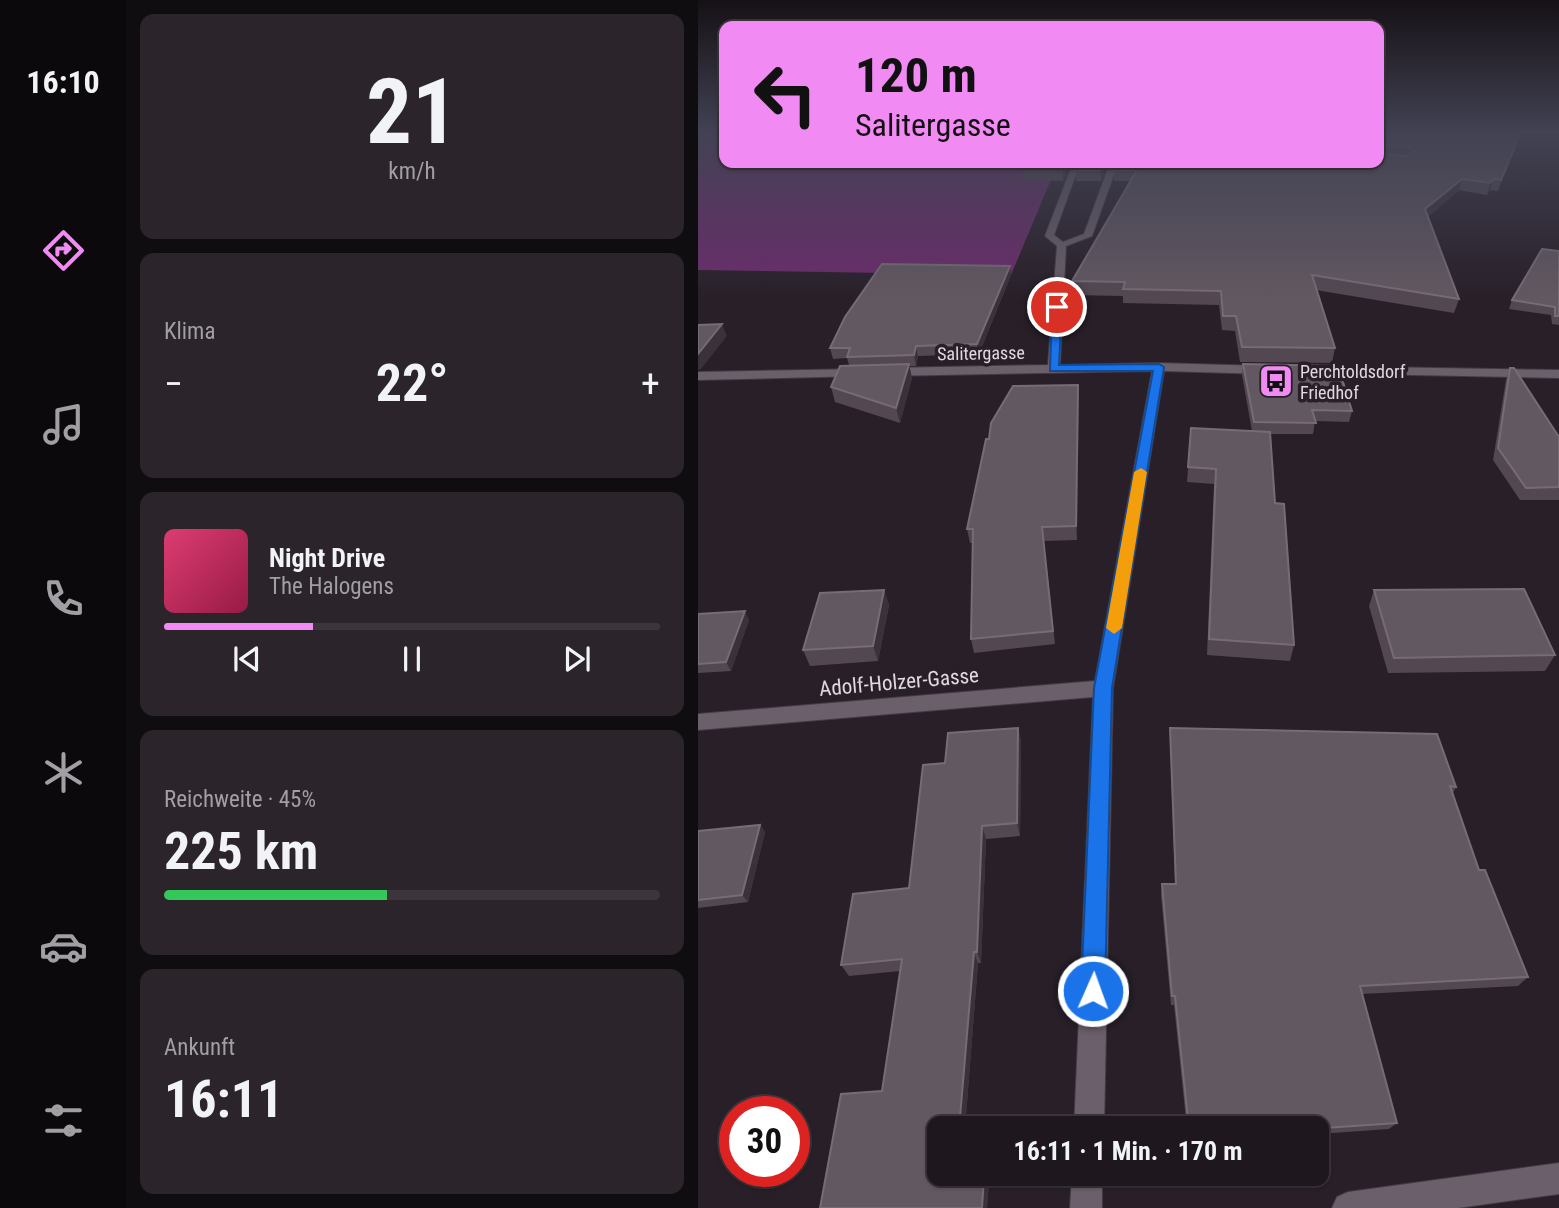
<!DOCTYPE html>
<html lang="de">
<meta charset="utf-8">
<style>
:root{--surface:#1e171e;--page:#2b242b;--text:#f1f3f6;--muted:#a19fa4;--line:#3c363c;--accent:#f28af3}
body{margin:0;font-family:"Roboto Condensed",sans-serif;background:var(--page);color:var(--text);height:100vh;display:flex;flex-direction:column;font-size:26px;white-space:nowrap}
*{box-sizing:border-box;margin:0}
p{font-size:23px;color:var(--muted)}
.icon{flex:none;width:38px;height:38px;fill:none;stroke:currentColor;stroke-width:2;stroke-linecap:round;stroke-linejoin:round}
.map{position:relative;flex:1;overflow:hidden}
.drawer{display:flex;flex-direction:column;gap:14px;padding:14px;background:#100d10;width:572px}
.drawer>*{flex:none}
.hud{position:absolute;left:21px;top:21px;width:665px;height:147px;border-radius:14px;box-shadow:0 2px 5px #0004,0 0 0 2px var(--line);background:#f28af3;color:#111;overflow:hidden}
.speed{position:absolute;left:21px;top:1096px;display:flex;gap:14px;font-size:35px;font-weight:700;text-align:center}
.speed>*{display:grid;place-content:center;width:91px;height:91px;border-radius:50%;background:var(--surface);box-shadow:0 2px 5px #0004,0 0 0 2px var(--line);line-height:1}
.speed .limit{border:10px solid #d22;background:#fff;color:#111}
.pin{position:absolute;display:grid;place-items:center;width:60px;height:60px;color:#fff;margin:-30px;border:4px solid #fff;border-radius:50%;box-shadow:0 2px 7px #0007}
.me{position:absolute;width:77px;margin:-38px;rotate:2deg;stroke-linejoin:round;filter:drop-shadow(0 0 5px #0008)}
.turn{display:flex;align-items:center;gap:24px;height:147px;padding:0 21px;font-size:32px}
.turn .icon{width:91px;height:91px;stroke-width:2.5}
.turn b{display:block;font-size:49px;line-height:60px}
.big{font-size:52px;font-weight:700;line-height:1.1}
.drawer .card{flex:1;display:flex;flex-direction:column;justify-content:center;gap:10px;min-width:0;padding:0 24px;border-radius:14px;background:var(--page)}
.drawer .dial{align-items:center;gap:0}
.dial b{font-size:91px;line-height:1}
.song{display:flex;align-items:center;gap:21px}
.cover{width:84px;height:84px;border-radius:10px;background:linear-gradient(135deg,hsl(340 70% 55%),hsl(340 70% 35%))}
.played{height:7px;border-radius:4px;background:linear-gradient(90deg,var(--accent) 30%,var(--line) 30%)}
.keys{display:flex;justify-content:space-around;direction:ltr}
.heat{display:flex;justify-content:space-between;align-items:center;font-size:38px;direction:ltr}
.charge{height:10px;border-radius:5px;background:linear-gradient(90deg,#34c759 45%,var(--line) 0)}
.trip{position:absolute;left:229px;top:1116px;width:402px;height:70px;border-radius:14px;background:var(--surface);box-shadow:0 2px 5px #0004,0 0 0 2px var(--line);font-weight:700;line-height:70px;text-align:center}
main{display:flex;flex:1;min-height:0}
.menu{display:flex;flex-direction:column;width:126px;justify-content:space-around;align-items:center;background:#0c090c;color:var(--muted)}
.menu .icon{width:49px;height:49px}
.menu .selected{color:var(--accent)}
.menu b{font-size:32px;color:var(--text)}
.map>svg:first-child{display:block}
</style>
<main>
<nav class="menu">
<b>16:10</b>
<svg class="icon selected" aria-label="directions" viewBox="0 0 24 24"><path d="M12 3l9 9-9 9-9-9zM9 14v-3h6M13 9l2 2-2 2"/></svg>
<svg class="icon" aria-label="music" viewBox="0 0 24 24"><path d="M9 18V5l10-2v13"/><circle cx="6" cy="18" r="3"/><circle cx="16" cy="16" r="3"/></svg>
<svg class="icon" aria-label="phone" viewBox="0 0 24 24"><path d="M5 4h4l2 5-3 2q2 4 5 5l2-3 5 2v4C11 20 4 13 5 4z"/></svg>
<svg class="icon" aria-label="climate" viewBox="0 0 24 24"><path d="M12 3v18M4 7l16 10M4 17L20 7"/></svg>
<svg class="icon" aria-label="car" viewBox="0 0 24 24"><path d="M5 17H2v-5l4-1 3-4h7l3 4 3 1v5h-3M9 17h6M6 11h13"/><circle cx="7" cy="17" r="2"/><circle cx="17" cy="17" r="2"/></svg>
<svg class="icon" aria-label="filters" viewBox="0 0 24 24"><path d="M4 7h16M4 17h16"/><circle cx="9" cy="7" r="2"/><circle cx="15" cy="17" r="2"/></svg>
</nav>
<section class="drawer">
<div class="card dial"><b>21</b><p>km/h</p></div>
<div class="card"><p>Klima</p>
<div class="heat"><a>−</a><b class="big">22°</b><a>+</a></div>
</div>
<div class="card">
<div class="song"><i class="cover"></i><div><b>Night Drive</b><p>The Halogens</p></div></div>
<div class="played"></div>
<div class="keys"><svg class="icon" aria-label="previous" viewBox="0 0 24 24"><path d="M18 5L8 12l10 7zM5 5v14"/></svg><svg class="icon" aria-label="pause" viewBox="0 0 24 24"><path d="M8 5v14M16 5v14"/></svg><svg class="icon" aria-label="next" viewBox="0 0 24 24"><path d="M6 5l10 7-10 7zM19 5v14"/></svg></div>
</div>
<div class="card"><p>Reichweite · 45%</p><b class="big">225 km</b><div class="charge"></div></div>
<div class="card"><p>Ankunft</p><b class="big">16:11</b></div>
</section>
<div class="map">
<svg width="861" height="1208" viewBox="0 0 861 1208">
<rect width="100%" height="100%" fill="#281f28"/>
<path fill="#6c2c6d" d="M0,132h26v31h334l-47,112 -313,-5z"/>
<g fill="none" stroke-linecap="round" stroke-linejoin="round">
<g stroke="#433b43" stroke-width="2">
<path id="minor" d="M375,163h7l-26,72 9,7 21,-8 26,-71h8l-26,73 -26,10 -6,119 99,-2 106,3 6,4 -6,4 -101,-3 -51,317 -9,441h-30l19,-432 -395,33v-16l397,-33 57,-310 -265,5 -6,-4 6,-4 161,-3 9,-119 -12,-10z
M619,366l242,4v8l-246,-5v-6z
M161,369l4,1v6l-165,4v-8z
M861,1163v31l-101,14h-126l5,-11 11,-5z
M374,1174h30v34h-32z"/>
</g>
<use href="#minor" fill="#6a5f6a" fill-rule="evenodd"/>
</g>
<path fill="#534852" d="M681,132h143l-24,59 -8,-1 -3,5 -28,-5 -31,27 31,82 -5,14 -138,-23 19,58 -3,15 -92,-1 -5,-31 -13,-1 -3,-25 -96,-2v-7l-50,-1 -1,-14 58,-100h-16v-11z
M373,163l-8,18 -40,-1 -1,-11z
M410,163l-7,18h-25v-11z
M861,251v74l-7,-1 -1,-9 -42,-6 3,-9z
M312,266l1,9 -32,79 -61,2 -2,10h-7l3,12 -12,45 -65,-21 -4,-15 18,-22 -2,-7 -14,1 -3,-11z
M545,364l109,47 -3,11 -34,-1 -2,13h-43l5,69 19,142 -4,16 -83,-6 7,-171 -27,-2 4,-54 61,3 -10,-56z
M812,368l49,69v63h-39l-27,-40 13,-80z
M380,385l-1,155 -33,1 11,103 -81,9 -3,-14 2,-96h-3l-3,-14z
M186,590l5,15 -11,56 -68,5 -7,-16z
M676,590l181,65 -10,16 -157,2 -19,-67z
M0,614l51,6 -18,51 -33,2z
M320,728l3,13 -1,95 -34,3 -5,124h-3l-17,215 28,3 -2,27 -105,-117 18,-120 -51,5 -8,-11 68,-77 36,-125z
M472,728l286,59 -3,6 26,77 49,107 -10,9 -156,8 35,129 -8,6 -71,5v-5h-131l-13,-124h-3l-10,-110 1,-11h13l-5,-143z
M62,825l5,7 -17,70 -50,6v-77z"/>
<path fill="#3b313b" d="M823,132h1l-24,59 3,-11z
M368,163h5l-8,18v-12z
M405,163h5l-7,18 -1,-11z
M764,179l-3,11 -37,32 3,-13z
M796,179l-4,11 -3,5 3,-12z
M312,266l1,9 -32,79 -2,-10z
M24,324l5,12 -26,33 -3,1v-16z
M218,346l2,10 -2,10 -2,-11z
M211,364l3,14 -12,45 -4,-15z
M380,385l1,13 -2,142 -1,-14z
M186,590l5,15 -11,56 -5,-15z
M47,611l4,9 -18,51 -5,-9z
M320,728l3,13 -1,95 -3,-13z
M62,825l5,7 -17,70 -6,-7z
M284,826l4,13 -5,124 -4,-11z
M276,952l4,11 -13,166h-6z
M257,1174h6l-1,10 -6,-5z
M286,1176l5,5 -2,27h-5z"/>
<path fill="#625861" stroke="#766c75" stroke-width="2" d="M681,132h142l-20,48 -7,-1 -4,4 -28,-4 -37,30 34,90 -147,-24 23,73 -93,-1 -6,-31h-13l-2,-25 -98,-2 2,-7 -53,-1 65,-111h-23l3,-7h262v-15l2,6 26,2 7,-6 -6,-3 -27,-2 -2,2z
M327,163h41l-3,6h-41z
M380,163h25l-3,7h-24z
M844,249l17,2v65h-4v-9l-43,-7z
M184,264l128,2 -33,78 -61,2 -2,9 -67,2 3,-9h-20l15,-31z
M24,324l-24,30v-29z
M211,364l-13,44 -65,-21 9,-21z
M545,364l95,2 14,45 -40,-1 4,13 -62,-1z
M812,368h4l45,69v50l-33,1 -28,-40z
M380,385l-2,141 -34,1 11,104 -82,8 2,-110h-6l19,-90h3l2,-16 22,-37z
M493,428l79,4 5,71 9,1 10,141 -85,-6 7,-170 -28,-2z
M826,589l31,66 -161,3 -20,-68z
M186,590l-11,56 -70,4 17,-57z
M47,611l-19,51 -28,2v-50z
M320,728l-1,95 -35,3 -5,126h-3l-15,177h-19v45h15l-1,5 30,-3 -2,32h-162l21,-114 41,-3 20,-132 -61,6 12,-71 56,-6 14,-123 22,-2 3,-30z
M472,728l267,6 19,53 -6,-1 29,84h6l43,107 -168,9 37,137 -88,6h-120l-14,-133h-3l-10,-112h14z
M62,825l-18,70 -44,5v-69z"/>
<linearGradient id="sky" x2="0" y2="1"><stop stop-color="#161116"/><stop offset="0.44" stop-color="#424253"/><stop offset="1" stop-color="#424253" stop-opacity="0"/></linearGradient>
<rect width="861" height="301" fill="url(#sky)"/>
<path fill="#1a73e8" stroke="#114b97" stroke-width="2" d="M359,304l5,3 -3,58 100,-1 5,3 -52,321 -7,303 -3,9 -9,3 -8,-3 -4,-9 13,-303 59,-317h-103l2,-64z"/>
<path fill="#f59e0b" d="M443,468l6,4 -25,156 -8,6 -8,-6 28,-156z"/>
<defs>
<g id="bus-square" transform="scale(1.75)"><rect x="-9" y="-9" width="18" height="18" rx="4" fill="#f28af3" stroke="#281f28"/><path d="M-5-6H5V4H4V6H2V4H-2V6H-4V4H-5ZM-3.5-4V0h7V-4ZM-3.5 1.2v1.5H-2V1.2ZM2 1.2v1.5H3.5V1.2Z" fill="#111"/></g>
</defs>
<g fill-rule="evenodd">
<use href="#bus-square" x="578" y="381"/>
</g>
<g text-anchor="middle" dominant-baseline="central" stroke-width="7" stroke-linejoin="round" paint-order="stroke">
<g font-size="18" fill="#e0d9e0" stroke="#281f28">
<text transform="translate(283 353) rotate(-1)">Salitergasse</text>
</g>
<g font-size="18" fill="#e0d9e0" stroke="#281f28" text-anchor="start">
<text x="602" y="371">Perchtoldsdorf<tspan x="602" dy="21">Friedhof</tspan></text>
</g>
<g font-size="21" fill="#e0d9e0" stroke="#281f28">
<text transform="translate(201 682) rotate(-5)">Adolf-Holzer-Gasse</text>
</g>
</g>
</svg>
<div class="speed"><div class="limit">30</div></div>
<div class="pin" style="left:359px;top:307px;background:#d93025"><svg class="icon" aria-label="arrive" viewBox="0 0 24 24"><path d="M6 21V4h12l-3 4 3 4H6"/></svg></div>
<svg class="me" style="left:395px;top:991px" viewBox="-20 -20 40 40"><circle r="17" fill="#1a73e8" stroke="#fff" stroke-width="3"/><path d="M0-11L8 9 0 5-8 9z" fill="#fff"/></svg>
<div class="trip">16:11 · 1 Min. · 170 m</div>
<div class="hud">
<div class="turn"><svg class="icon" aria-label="left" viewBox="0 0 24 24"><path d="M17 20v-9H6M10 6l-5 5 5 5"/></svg><div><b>120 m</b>Salitergasse</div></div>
</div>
</div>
</main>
